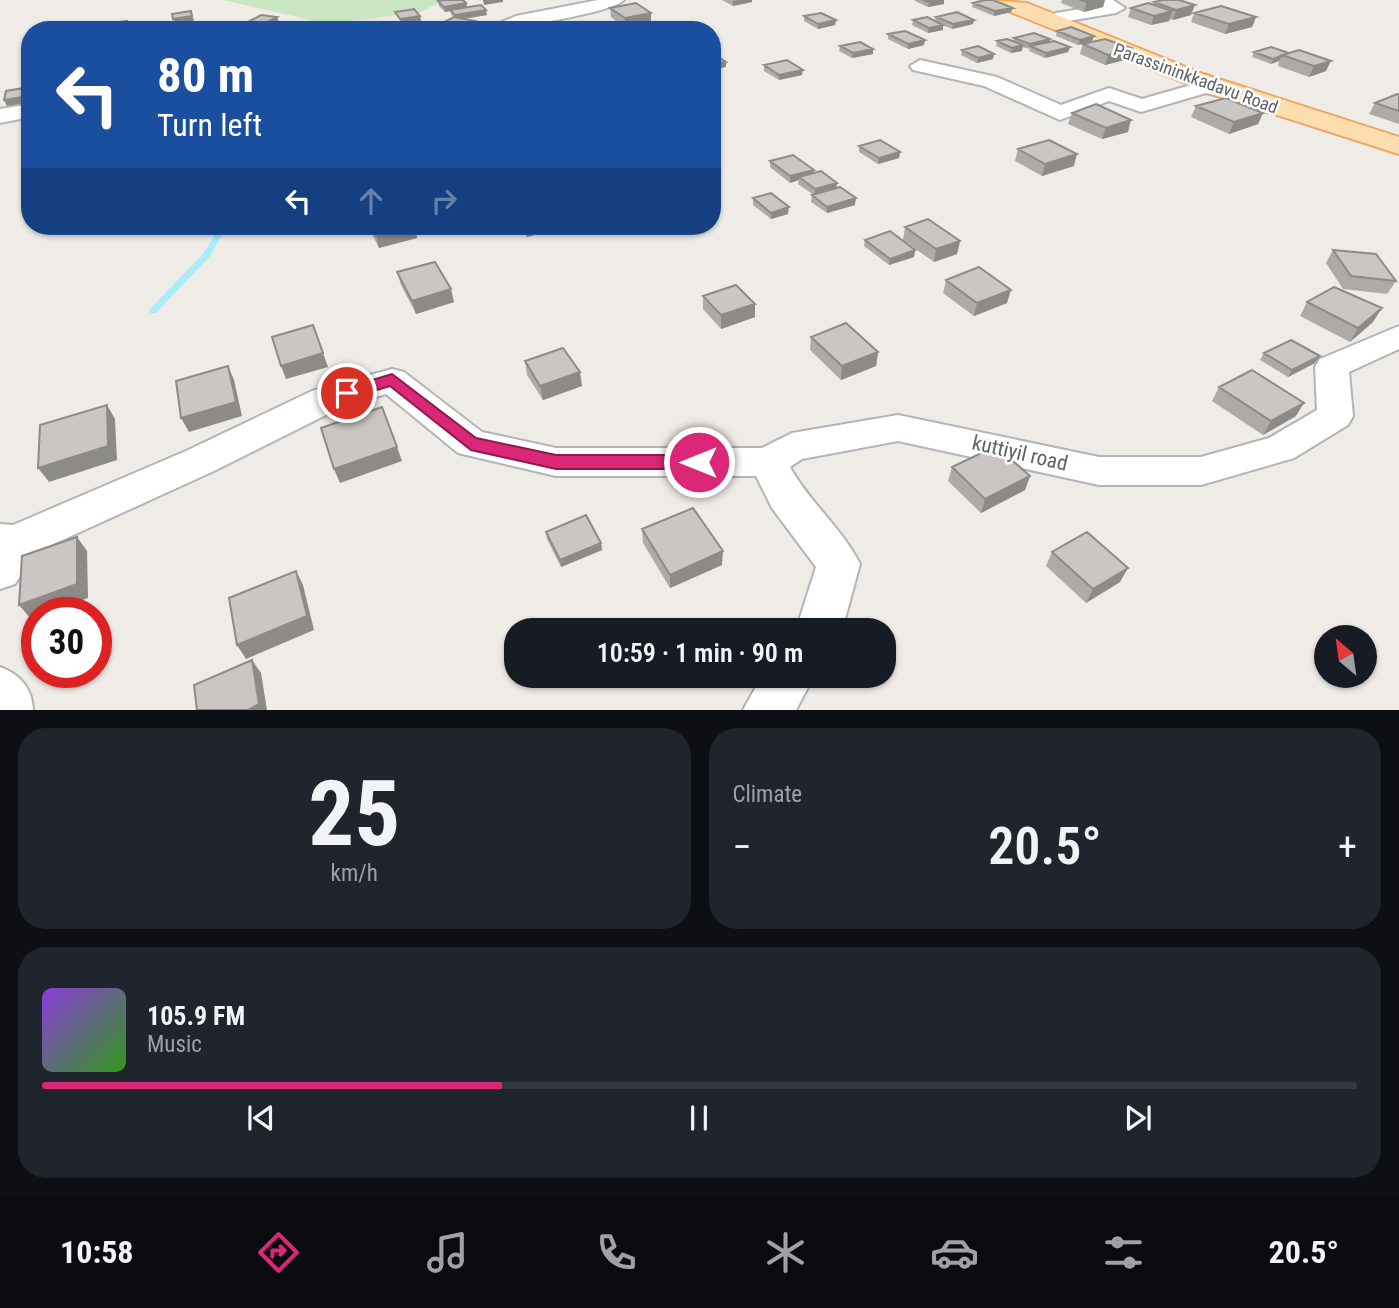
<!DOCTYPE html>
<meta charset="utf-8">
<style>
:root{--surface:#171b24;--page:#20242c;--text:#f1f3f6;--muted:#9ea1a6;--line:#363941;--accent:#db2777}
body{margin:0;font-family:"Roboto Condensed",sans-serif;background:var(--page);color:var(--text);height:100vh;display:flex;flex-direction:column;font-size:26px;white-space:nowrap}
*{box-sizing:border-box;margin:0}
p{font-size:23px;color:var(--muted)}
.icon{flex:none;width:38px;height:38px;fill:none;stroke:currentColor;stroke-width:2;stroke-linecap:round;stroke-linejoin:round}
.map{position:relative;height:710px;overflow:hidden}
.panel{display:flex;flex-direction:column;gap:18px;padding:18px;background:#0d0f14;flex:1}
.panel>*{flex:none}
.hud{position:absolute;left:21px;top:21px;width:700px;height:214px;border-radius:28px;box-shadow:0 2px 5px #0004;background:#1a4fa0;color:#fff;overflow:hidden}
.needle{width:46px;rotate:331deg}
.tools{position:absolute;left:1314px;top:625px;display:grid;gap:14px}
.tools a{display:grid;place-items:center;width:63px;height:63px;border-radius:50%;background:var(--surface);box-shadow:0 2px 5px #0004;font-size:35px}
.speed{position:absolute;left:21px;top:597px;display:flex;gap:14px;font-size:35px;font-weight:700;text-align:center}
.speed>*{display:grid;place-content:center;width:91px;height:91px;border-radius:50%;background:var(--surface);box-shadow:0 2px 5px #0004;line-height:1}
.speed .limit{border:10px solid #d22;background:#fff;color:#111}
.pin{position:absolute;display:grid;place-items:center;width:60px;height:60px;color:#fff;margin:-30px;border:4px solid #fff;border-radius:50%;box-shadow:0 2px 7px #0007}
.me{position:absolute;width:77px;margin:-38px;rotate:270deg;stroke-linejoin:round;filter:drop-shadow(0 0 5px #0008)}
.turn{display:flex;align-items:center;gap:24px;height:147px;padding:0 21px;font-size:32px}
.turn .icon{width:91px;height:91px;stroke-width:2.5}
.turn b{display:block;font-size:49px;line-height:60px}
.lanes{display:flex;align-items:center;height:66px;padding:0 21px;background:#0003;justify-content:center;gap:35px;direction:ltr}
.lanes .off{opacity:.35}
.big{font-size:52px;font-weight:600;line-height:1.1}
.panel .tile{flex:1;display:flex;flex-direction:column;justify-content:center;gap:10px;min-width:0;padding:0 24px;border-radius:28px;background:var(--page)}
.panel .dial{align-items:center;gap:0}
.dial b{font-size:91px;line-height:1}
.song{display:flex;align-items:center;gap:21px}
.cover{width:84px;height:84px;border-radius:10px;background:linear-gradient(135deg,hsl(270 70% 55%),hsl(110 70% 35%))}
.played{height:7px;border-radius:4px;background:linear-gradient(90deg,var(--accent) 35%,var(--line) 35%)}
.keys{display:flex;justify-content:space-around;direction:ltr}
.heat{display:flex;justify-content:space-between;align-items:center;font-size:38px;direction:ltr}
.panel .tiles{flex:1;display:grid;gap:18px;grid-template-columns:1fr 1fr}
.tile:last-child{grid-column:span 2}
.trip{position:absolute;left:504px;top:618px;width:392px;height:70px;border-radius:28px;background:var(--surface);box-shadow:0 2px 5px #0004;font-weight:600;line-height:70px;text-align:center}
.tabs{display:flex;height:112px;justify-content:space-around;align-items:center;background:#090b0e;color:var(--muted)}
.tabs .icon{width:49px;height:49px}
.tabs .on{color:var(--accent)}
.tabs b{font-size:32px;color:var(--text)}
.map>svg:first-child{display:block}
</style>
<div class="map">
<svg width="1399" height="710" viewBox="0 0 1399 710">
<rect width="100%" height="100%" fill="#efebe6"/>
<path fill="#cbe6c3" d="M223,0h222l-25,12 -92,12z"/>
<g fill="none" stroke-linecap="round" stroke-linejoin="round">
<path fill="#a9eafc" fill-rule="evenodd" d="M552,18l4,1 -19,11h-6z
M220,226h7l-17,30 -54,57h-6l-1,-2 1,-2 54,-56z"/>
<g stroke="#b1b5b8" stroke-width="4">
<path id="minor" d="M598,0h26c-12,13 -119,30 -141,30l33,-14z
M1091,0h22l12,8 -9,5 -60,10 -9,-5 9,-5 42,-7z
M920,60l77,17 64,28 48,-17 33,11 63,-18 32,8 4,4 -11,6 -24,-6 -65,19 -32,-11 -49,19 -76,-34 -71,-16 -3,-4z
M30,104v13l-30,6v-14z
M1399,326v23l-50,23 4,44 -5,9 -54,33 -93,27h-102l-201,-44 -96,18 -12,8c19,35 52,61 70,97l-18,66h-46l20,-63 -44,-59 -16,-32h-200l-98,-23 -72,-59 -48,15 -124,62 -178,81 -21,32 -15,5v-65l13,1 173,-74 126,-60 80,-22 12,3 78,60 74,16h206l30,-15 106,-18 201,42h102l68,-19 48,-28 -2,-43 5,-8z
M0,667c19,7 32,20 33,43h-33z
M762,676h52l-18,34h-53z"/>
</g>
<g stroke="#eda762" stroke-width="4">
<path id="major" d="M988,0l39,3 176,71 196,63v17l-184,-59 -224,-91z"/>
</g>
<use href="#minor" fill="#fff" fill-rule="evenodd"/>
<use href="#major" fill="#fcdeae" fill-rule="evenodd"/>
</g>
<path fill="#aeaaa8" d="M722,0h30v2l-19,4z
M915,0h29v4l-16,3 -13,-6z
M1062,0h43l-2,7 -19,5 -23,-9z
M1163,0h19l-2,1 11,14 -18,5 -3,-1 -1,2 -18,4 -23,-8 3,-9 23,-3v-3z
M438,1l28,2 1,4 20,8 -24,4 14,11h-42l-1,-3 19,-10 -2,-3 -1,-3 -5,1 -6,-6z
M973,3l38,9 -17,4 -22,-9z
M610,8l41,5v10l-26,5 -14,-11z
M1194,13l62,4 -4,10 -27,7 -34,-12z
M804,16l32,4 -1,5 -17,4 -14,-8z
M936,17l38,3 -1,4 -21,5 -9,-4v5l-15,3 -16,-8 1,-5 22,1z
M248,22h31l-8,4 -11,2 -10,-1z
M1057,31l37,5 -2,5 -14,4 -22,-9z
M888,34l36,11 -16,4 -20,-10z
M1014,38l36,4 20,5 -2,5 -23,6 -16,-7 1,-2 -8,-2v4l-11,2 -15,-7 1,-5h16z
M1083,44l48,4 -3,11 -23,6 -25,-11z
M840,46l33,8 -21,4 -13,-7z
M1271,47l55,24 -17,6 -31,-11 1,-5 -8,3 -19,-7 2,-5z
M962,50l31,9 -16,4 -16,-8z
M764,65l38,10 -23,5 -15,-9z
M1399,95v29l-30,-10 6,-11z
M1196,106l67,7 -5,11 -29,10 -38,-17z
M1072,113l56,19 -26,7 -34,-15z
M859,146l41,6 -1,6 -21,6 -19,-12z
M1018,149l56,17 -32,10 -27,-15z
M770,161l43,12 24,10v5l18,17 -28,8 -16,-11 1,-7h2l-16,-11 1,-4 -9,3 -20,-16z
M753,198l35,16 -17,5 -18,-14z
M368,226h46l3,12 -38,10z
M518,226h45v1l-36,10z
M905,227l55,14 -3,13 -23,8 -31,-22z
M865,240l50,10 -1,7 -25,8 -25,-19z
M1333,250l63,31 -9,13 -44,-5 -17,-26z
M397,272l57,30 -38,12 -15,-29z
M946,280l61,23 -33,13 -31,-23z
M703,296l52,21 -34,12 -18,-20z
M1307,302l66,20 -23,20 -50,-26z
M811,337l67,15 -2,14 -35,14 -31,-30z
M1264,353l51,10 -27,14 -28,-17z
M525,361l57,25 -39,14 -16,-25z
M1219,387l77,29 -33,19 -51,-34z
M952,467l78,9 -5,14 -44,23 -33,-32z
M642,529l80,36 -52,23 -27,-45z
M546,532l55,11 1,7 -41,17 -14,-28z
M1052,552l68,30 -34,21 -40,-37z"/>
<path fill="#8d8b88" d="M483,0h20v2l-19,3z
M739,0h13v2l-19,4v-5z
M939,0h5v4l-16,3 1,-5z
M1097,0h8l-2,7 -19,5 3,-10z
M466,3l1,5 -22,4 -1,-5z
M1195,5l-4,10 -18,5 3,-10z
M1013,8l-2,4 -17,4 1,-5z
M486,10l1,5 -31,5 -1,-5z
M191,11l3,10 -19,3 -2,-5z
M1172,11l-3,10 -18,4 3,-9z
M651,13v10l-26,5v-10z
M420,16l1,5 -20,3 -1,-5z
M277,17l2,5 -13,7 -2,-5z
M1256,17l-4,10 -27,7 4,-10z
M836,20l-1,5 -17,4v-5z
M974,20l-1,4 -21,5 1,-5z
M127,21l2,9h-23l-1,-2z
M475,21l2,9h-19z
M943,25v5l-15,3 1,-5z
M1094,36l-2,5 -14,4 2,-5z
M1050,39l-1,6 -19,1 -1,4 1,-6z
M925,40l-1,5 -16,4v-5z
M1023,45l-1,6 -11,2 1,-5z
M1070,47l-2,5 -23,6 1,-5z
M1131,48l-3,11 -23,6 3,-10z
M873,49v5l-21,4 1,-5z
M994,54l-1,5 -16,4 1,-5z
M1282,56l-3,5 -8,3 2,-5z
M1331,61l-5,10 -17,6 5,-11z
M726,62v5l-14,3v-5z
M803,70l-1,5 -23,5v-5z
M30,96v6l-23,4 -3,-6z
M1263,113l-5,11 -29,10 5,-12z
M1131,120l-3,12 -26,7 4,-11z
M900,152l-1,6 -21,6 1,-6z
M1077,154l-3,12 -32,10 3,-12z
M814,170l-1,6 -14,1v3l-9,3v-7z
M837,183l-1,6 -22,6 1,-6z
M856,198l-1,7 -28,8v-6z
M789,207l-1,7 -17,5v-6z
M412,226h2l3,12 -38,10 -3,-13z
M525,226h38v1l-36,10z
M960,241l-3,13 -23,8 2,-13z
M915,250l-1,7 -25,8 1,-6z
M451,289l3,13 -38,12 -4,-13z
M1011,290l-4,13 -33,13 3,-13z
M755,304v13l-34,12v-14z
M1382,308l-9,14 -23,20 8,-14z
M313,325l15,42 -42,12 -5,-13z
M878,352l-2,14 -35,14 1,-14z
M1320,356l-5,7 -27,14 4,-7z
M228,366l6,14 8,36 -53,16 -8,-14z
M580,372l2,14 -39,14 -3,-14z
M1304,403l-8,13 -33,19 8,-14z
M107,405l8,14 2,41 -68,22 -11,-14z
M397,447l5,14 -62,22 -6,-14z
M1030,476l-5,14 -44,23 4,-14z
M77,537l10,14 1,47 -39,14h-12v5l-6,2 -12,-14z
M601,543l1,7 -41,17 -1,-7z
M723,551l-1,14 -52,23v-13z
M1128,568l-8,14 -34,21 7,-14z
M296,571l7,14 11,45 -68,29 -9,-14z
M252,660l9,13 6,37h-19z"/>
<path fill="#cac6c3" stroke="#8d8b88" stroke-width="2" d="M444,0h19l3,3 -22,4 -6,-6z
M923,0h16l-10,2z
M985,0h8l20,8 -18,3 -22,-8z
M1080,0h17l-10,2z
M1163,0h16l16,5 -19,5 -22,-8z
M636,3l15,10 -26,5 -15,-10z
M1148,3l24,8 -18,5 -23,-8z
M481,5l5,5 -31,5 -5,-5z
M1221,6l35,11 -27,7 -35,-11z
M414,9l6,7 -20,3 -5,-7z
M191,11l1,5 -19,3 -1,-5z
M957,12l17,8 -21,4 -17,-7z
M821,13l15,7 -18,4 -14,-8z
M261,15l16,2 -13,7 -16,-2z
M454,17l21,4 -17,9h-8l-16,-3z
M927,17l16,8 -14,3 -16,-8z
M127,21v4l-22,3v-4z
M283,24l3,6h-26l-1,-2z
M194,27l1,3h-19z
M1071,27l23,9 -14,4 -23,-9z
M905,31l20,9 -17,4 -20,-10z
M1034,33l16,6 -20,5 -16,-6z
M1007,39l16,6 -11,3 -15,-7z
M1105,39l26,9 -23,7 -25,-11z
M1054,41l16,6 -24,6 -16,-7z
M860,42l13,7 -20,4 -13,-7z
M978,46l16,8 -16,4 -16,-8z
M1271,47l18,6 -16,6 -19,-7z
M1299,50l32,11 -17,5 -32,-11z
M717,56l9,6 -14,3v-8z
M787,60l16,10 -24,5 -15,-10z
M30,87v9l-26,4 2,-9z
M1397,94l2,1v16l-24,-8z
M1226,98l37,15 -29,9 -38,-16z
M1096,104l35,16 -25,8 -34,-15z
M880,140l20,12 -21,6 -20,-12z
M1049,140l28,14 -32,10 -27,-15z
M793,155l21,15 -24,6 -20,-15z
M821,171l16,12 -22,6 -16,-12z
M840,187l16,11 -29,9 -15,-12z
M771,193l18,14 -18,6 -18,-15z
M928,219l32,22 -24,8 -31,-22z
M371,226h41l-36,9z
M890,231l25,19 -25,9 -25,-19z
M1333,250l43,4 20,27 -45,-5z
M435,262l16,27 -39,12 -15,-29z
M979,267l32,23 -34,13 -31,-23z
M736,285l19,19 -34,11 -18,-19z
M1334,287l48,21 -24,20 -51,-26z
M846,323l32,29 -36,14 -31,-29z
M313,325l10,28 -42,13 -9,-29z
M1291,340l29,16 -28,14 -28,-17z
M563,348l17,24 -40,14 -15,-25z
M228,366l8,36 -55,16 -5,-37z
M1252,370l52,33 -33,18 -52,-34z
M107,405l1,41 -70,22 2,-43z
M382,407l15,40 -63,22 -13,-41z
M996,446l34,30 -45,23 -33,-32z
M693,508l30,43 -53,24 -28,-46z
M586,515l15,28 -41,17 -14,-28z
M1087,532l41,36 -35,21 -41,-37z
M77,537v47l-58,21 3,-49z
M296,571l11,45 -70,29 -8,-47z
M252,660l7,44 -11,6h-51l-3,-25z"/>
<path fill="#db2777" stroke="#8e194d" stroke-width="2" d="M392,374l84,64 80,17h143l10,7 -10,7h-143l-85,-19 -81,-64 -43,13 -8,-6 2,-4z"/>
<g text-anchor="middle" dominant-baseline="central" stroke-width="5" stroke-linejoin="round" paint-order="stroke">
<g font-size="18" fill="#5d6366" stroke="#fff">
<text transform="translate(1196 78) rotate(20)">Parassininkkadavu Road</text>
</g>
<g font-size="21" fill="#5d6366" stroke="#fff">
<text transform="translate(1020 453) rotate(13)">kuttiyil road</text>
</g>
</g>
</svg>
<div class="tools">
<a><svg class="needle" viewBox="-14 -14 28 28"><path d="M0-13l5 13h-10z" fill="#e53935"/><path d="M0 13l5-13h-10z" fill="#9ea1a6"/></svg></a>
</div>
<div class="speed"><div class="limit">30</div></div>
<div class="pin" style="left:347px;top:393px;background:#d93025"><svg class="icon" aria-label="arrive" viewBox="0 0 24 24"><path d="M6 21V4h12l-3 4 3 4H6"/></svg></div>
<svg class="me" style="left:699px;top:462px" viewBox="-20 -20 40 40"><circle r="17" fill="#db2777" stroke="#fff" stroke-width="3"/><path d="M0-11L8 9 0 5-8 9z" fill="#fff"/></svg>
<div class="trip">10:59 · 1 min · 90 m</div>
<div class="hud">
<div class="turn"><svg class="icon" aria-label="left" viewBox="0 0 24 24"><path d="M17 20v-9H6M10 6l-5 5 5 5"/></svg><div><b>80 m</b>Turn left</div></div>
<div class="lanes"><svg class="icon" aria-label="left" viewBox="0 0 24 24"><path d="M17 20v-9H6M10 6l-5 5 5 5"/></svg><svg class="icon off" aria-label="ahead" viewBox="0 0 24 24"><path d="M12 20V5M6 11l6-6 6 6"/></svg><svg class="icon off" aria-label="right" viewBox="0 0 24 24"><path d="M7 20v-9h11M14 6l5 5-5 5"/></svg></div>
</div>
</div>
<section class="panel">
<div class="tiles">
<div class="tile dial"><b>25</b><p>km/h</p></div>
<div class="tile"><p>Climate</p>
<div class="heat"><a>−</a><b class="big">20.5°</b><a>+</a></div>
</div>
<div class="tile">
<div class="song"><i class="cover"></i><div><b>105.9 FM</b><p>Music</p></div></div>
<div class="played"></div>
<div class="keys"><svg class="icon" aria-label="previous" viewBox="0 0 24 24"><path d="M18 5L8 12l10 7zM5 5v14"/></svg><svg class="icon" aria-label="pause" viewBox="0 0 24 24"><path d="M8 5v14M16 5v14"/></svg><svg class="icon" aria-label="next" viewBox="0 0 24 24"><path d="M6 5l10 7-10 7zM19 5v14"/></svg></div>
</div>
</div>
</section>
<nav class="tabs">
<b>10:58</b>
<svg class="icon on" aria-label="directions" viewBox="0 0 24 24"><path d="M12 3l9 9-9 9-9-9zM9 14v-3h6M13 9l2 2-2 2"/></svg>
<svg class="icon" aria-label="music" viewBox="0 0 24 24"><path d="M9 18V5l10-2v13"/><circle cx="6" cy="18" r="3"/><circle cx="16" cy="16" r="3"/></svg>
<svg class="icon" aria-label="phone" viewBox="0 0 24 24"><path d="M5 4h4l2 5-3 2q2 4 5 5l2-3 5 2v4C11 20 4 13 5 4z"/></svg>
<svg class="icon" aria-label="climate" viewBox="0 0 24 24"><path d="M12 3v18M4 7l16 10M4 17L20 7"/></svg>
<svg class="icon" aria-label="car" viewBox="0 0 24 24"><path d="M5 17H2v-5l4-1 3-4h7l3 4 3 1v5h-3M9 17h6M6 11h13"/><circle cx="7" cy="17" r="2"/><circle cx="17" cy="17" r="2"/></svg>
<svg class="icon" aria-label="filters" viewBox="0 0 24 24"><path d="M4 7h16M4 17h16"/><circle cx="9" cy="7" r="2"/><circle cx="15" cy="17" r="2"/></svg>
<b>20.5°</b>
</nav>
